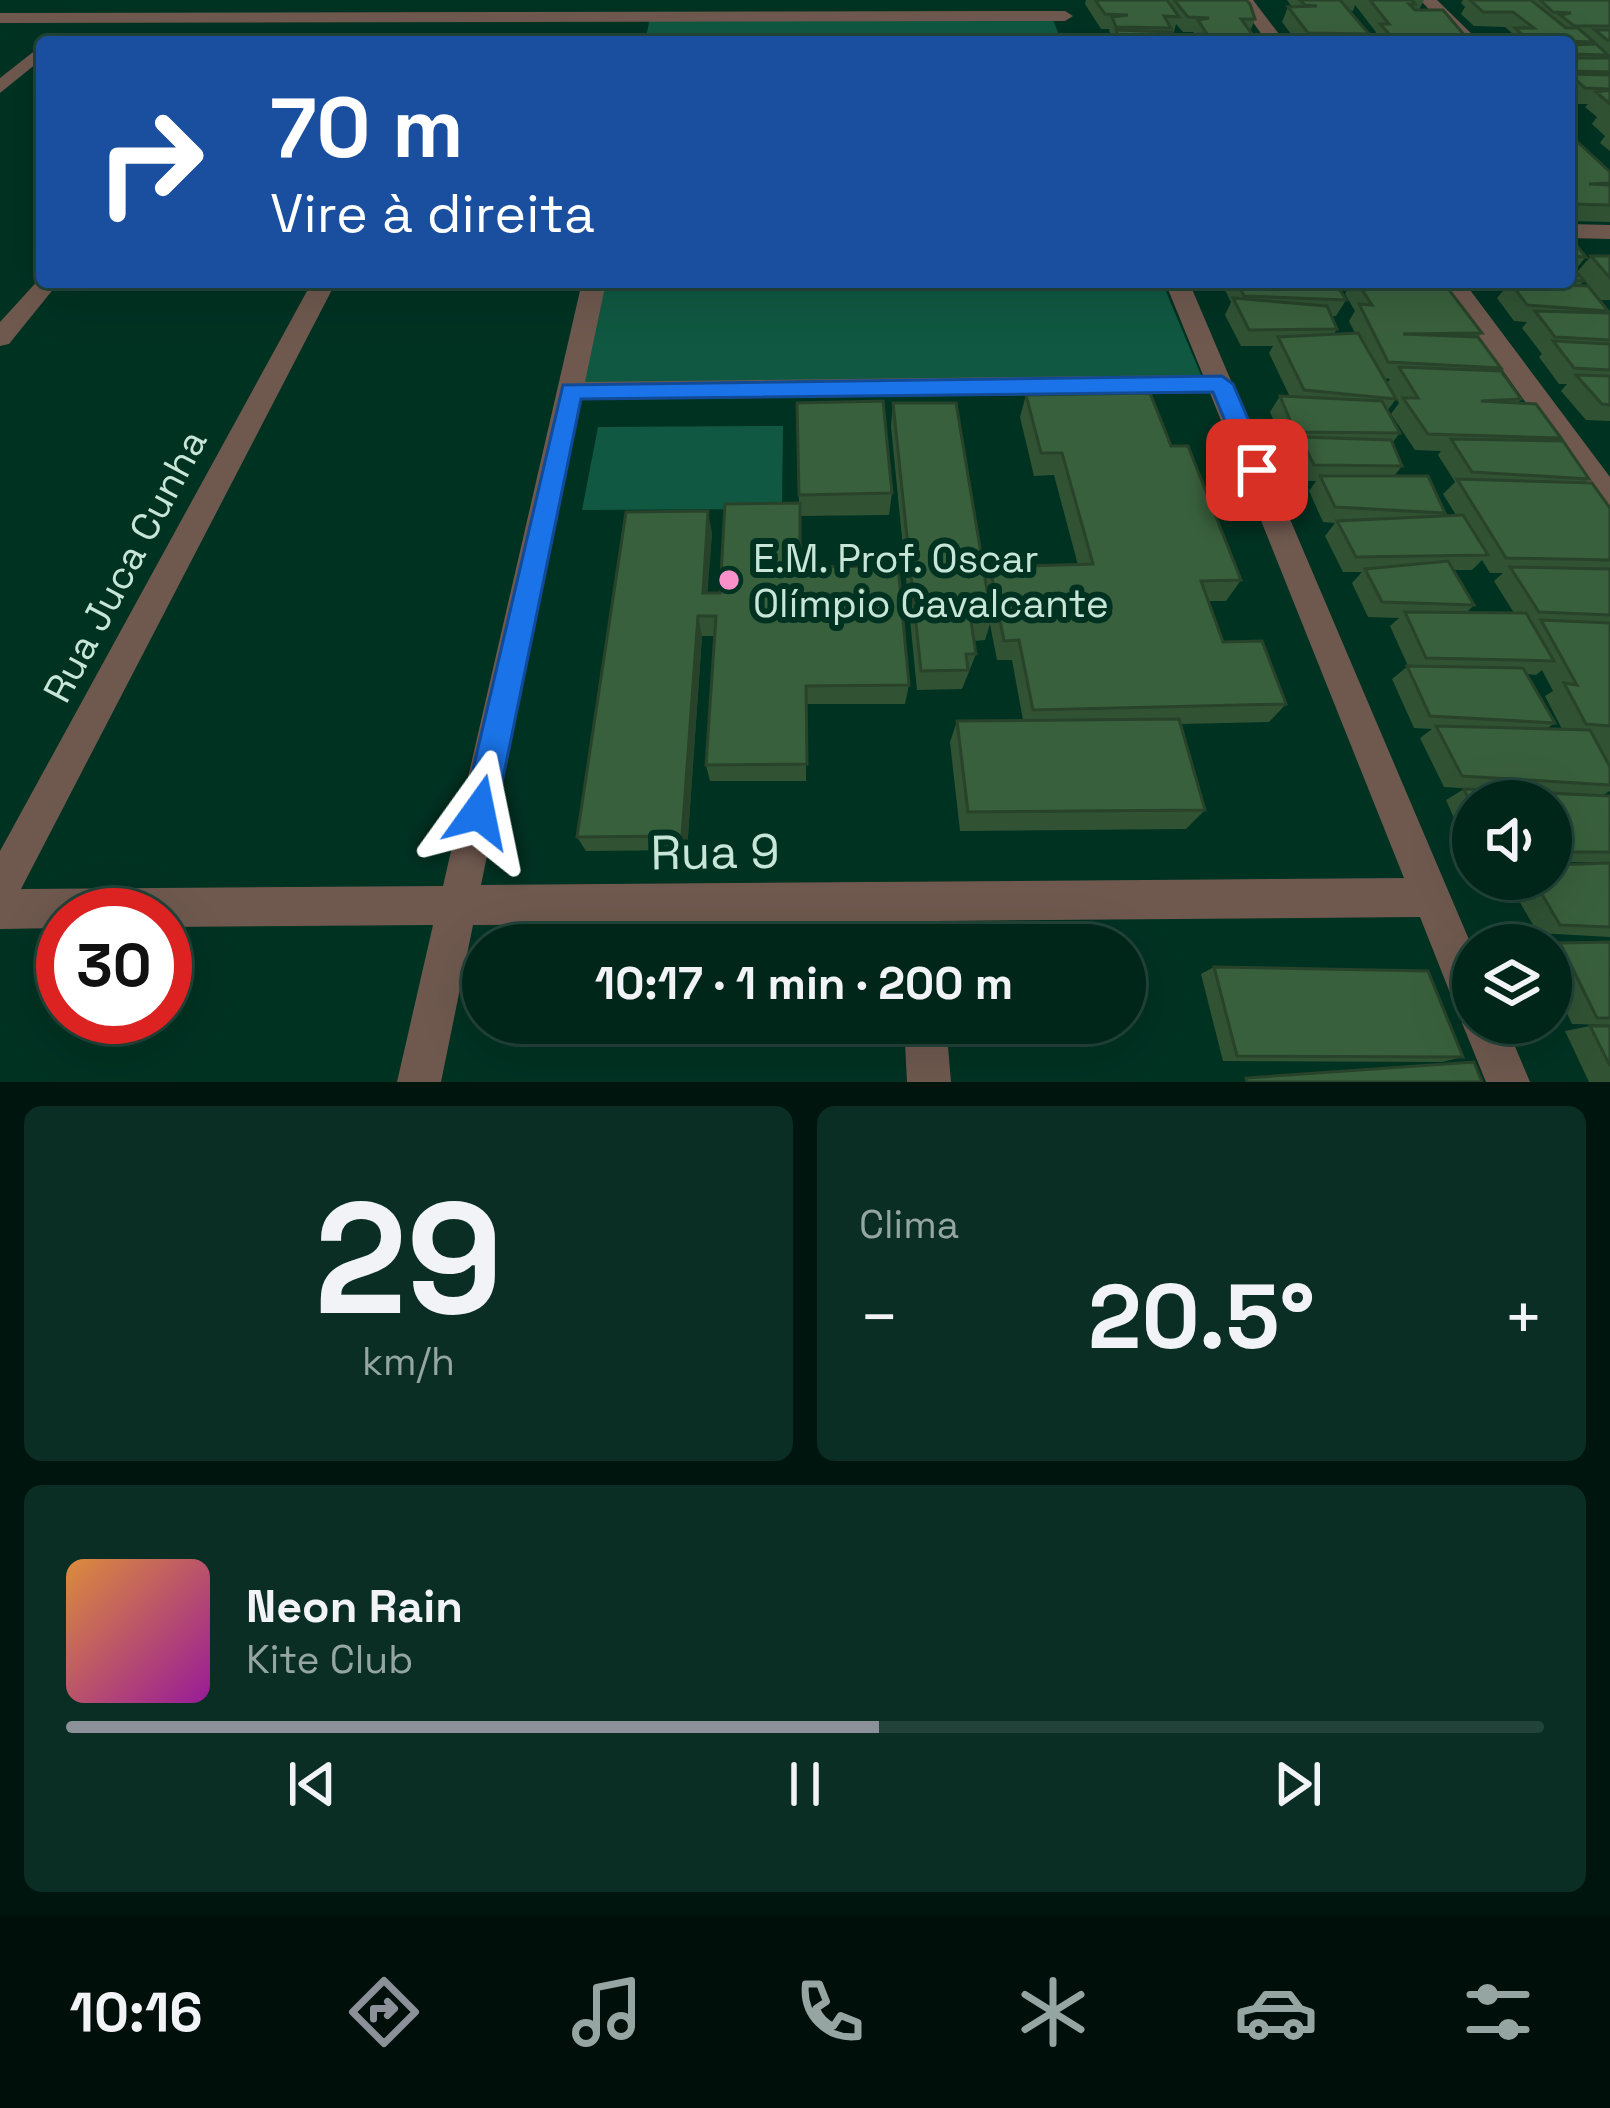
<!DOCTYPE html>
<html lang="pt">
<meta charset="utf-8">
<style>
:root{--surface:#00261a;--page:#0a2e23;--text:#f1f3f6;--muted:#95a5a2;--line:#224339;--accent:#8c9099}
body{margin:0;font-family:"Space Grotesk",sans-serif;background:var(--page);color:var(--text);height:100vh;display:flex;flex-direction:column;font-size:45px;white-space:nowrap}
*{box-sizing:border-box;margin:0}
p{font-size:39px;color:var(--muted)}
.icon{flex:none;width:66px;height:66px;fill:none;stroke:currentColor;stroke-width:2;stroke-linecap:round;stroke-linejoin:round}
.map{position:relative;height:1082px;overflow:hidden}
.details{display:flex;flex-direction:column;gap:24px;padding:24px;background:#00150e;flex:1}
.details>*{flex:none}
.banner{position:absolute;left:36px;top:36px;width:1539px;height:252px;border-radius:12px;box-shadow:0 12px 48px #0002,0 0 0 3px var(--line);background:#1a4fa0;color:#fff;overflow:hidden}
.fabs{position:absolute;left:1452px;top:780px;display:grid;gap:24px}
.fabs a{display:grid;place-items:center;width:120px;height:120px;border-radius:50%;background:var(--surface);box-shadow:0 12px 48px #0002,0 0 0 3px var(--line);font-size:60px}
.speed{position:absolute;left:36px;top:888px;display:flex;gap:24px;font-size:60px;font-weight:700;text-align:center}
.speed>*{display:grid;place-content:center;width:156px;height:156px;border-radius:50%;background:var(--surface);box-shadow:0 12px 48px #0002,0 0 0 3px var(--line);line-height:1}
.speed .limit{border:18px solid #d22;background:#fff;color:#111}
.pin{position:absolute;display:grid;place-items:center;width:102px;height:102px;color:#fff;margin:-51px;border-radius:24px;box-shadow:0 6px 18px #0006}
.me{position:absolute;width:132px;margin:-66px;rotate:12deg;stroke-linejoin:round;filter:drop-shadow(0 0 9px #0008)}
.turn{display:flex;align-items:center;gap:42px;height:252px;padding:0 36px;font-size:54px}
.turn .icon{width:156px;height:156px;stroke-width:2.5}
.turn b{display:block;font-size:84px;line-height:102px}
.big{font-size:90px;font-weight:700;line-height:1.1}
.details .tile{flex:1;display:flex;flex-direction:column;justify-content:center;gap:18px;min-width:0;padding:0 42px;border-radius:18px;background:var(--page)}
.details .dial{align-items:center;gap:0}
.dial b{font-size:156px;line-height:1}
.song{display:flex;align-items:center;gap:36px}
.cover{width:144px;height:144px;border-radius:18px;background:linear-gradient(135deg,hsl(30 70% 55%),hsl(300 70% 35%))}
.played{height:12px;border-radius:6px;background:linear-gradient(90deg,var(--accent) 55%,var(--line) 55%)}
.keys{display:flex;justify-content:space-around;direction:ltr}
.heat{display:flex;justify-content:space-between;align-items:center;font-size:66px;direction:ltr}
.details .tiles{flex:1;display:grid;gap:24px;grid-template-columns:1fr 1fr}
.tile:last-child{grid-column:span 2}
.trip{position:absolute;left:462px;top:924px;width:684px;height:120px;border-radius:60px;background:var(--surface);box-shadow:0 12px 48px #0002,0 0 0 3px var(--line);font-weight:700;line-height:120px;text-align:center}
.dock{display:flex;height:192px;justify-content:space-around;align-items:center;background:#000f0a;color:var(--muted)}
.dock .icon{width:84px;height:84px}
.dock .selected{color:var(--accent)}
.dock b{font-size:54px;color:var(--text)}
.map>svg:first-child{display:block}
</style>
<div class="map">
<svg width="1610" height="1082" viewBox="0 0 1610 1082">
<rect width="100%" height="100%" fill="#003222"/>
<path fill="#105841" d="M650,18l403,2 9,22h-417z
M594,282h568l39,93 -630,16z
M783,426l-1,83 -200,1 16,-83z"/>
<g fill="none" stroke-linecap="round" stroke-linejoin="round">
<path fill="#6f594f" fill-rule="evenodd" d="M1237,0h16l32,42h-18z
M1420,0h17l43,42h-19z
M0,13l1065,-2 8,5 -8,5 -1065,2z
M42,45v14l-42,34v-15z
M1569,224l41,1v14l-41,-1z
M42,276v6h17l-50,62 -9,2v-24z
M312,282h24l-315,607 422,-3 139,-604h24l-21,100 618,-7 -38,-93h24l284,667v74h32l25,59h-44l-24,-59 3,-7 -7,-3 -38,-96 -483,4 2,24h-40l-2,-24 -424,4 -32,157h-44l36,-157 -268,2v-12h-102v13l-63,1v-78zM1210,393l194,485 -923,7 100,-485z
M1440,282h24l146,195v33l-10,-3z
M904,1023h42l5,59h-44z"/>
</g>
<path fill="#315334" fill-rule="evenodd" d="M1086,0h160l9,19 -5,13 8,10h-61l-4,-7 1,-3h-11l-7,-8 -2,8h-4l7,10h-65l-3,-13h-8l-16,-25z
M1287,0h137l-5,10 47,27 -1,3 10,2h-178l-15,-20 6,-15h4zM1355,5l21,27 -3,6h-6l2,-4 -20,-24 4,1z
M1463,0h147v151l-10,-8 5,-7 -13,-12 5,-7 -12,-10 3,-3h-14l-5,-5v-57h-62l5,-9 -7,-6 -31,-1 -13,-12 4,-7 -4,-4z
M1569,134l41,38v50l-41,-1z
M1569,236l17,21 -11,13 9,11 -4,4 28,26 -2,2h4v108l-24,-1 -25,-29 6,-7h-8l-20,-27 3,-3 -20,-26 5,-6 -13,-1 -17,-23 10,-12 -3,-4h65z
M1591,256h19v44h-9l-24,-28z
M1221,282h222l39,51 -4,4 23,31 -2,3 22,28 -3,4 43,35 -2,3 30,38 -5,4 26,25v283l-9,5h9v66h-59v-61h-78v60l-27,-61 18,-11h14l-34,-2 -24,-49 12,-9 -18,-1 -22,-49 16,-13 -18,-40 9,-8 -31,-1 -16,-34 10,-11h-19l-18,-36 10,-13 -12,-1 -14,-31 7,-10h-13l-14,-29 3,-4h-7l-15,-36 10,-16 10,1 -21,-44 4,-7h-32l-16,-31 6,-13zM1341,285l2,5h4l-2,4 10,17 -6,10 6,12 -21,1 3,-5 -6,-13h5l10,-16 -7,-11zM1384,378l6,1 -3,4 12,20 -8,11 24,36 26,1 -3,4 17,27 -12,12 13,21 -14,1 3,-3 -51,-37 8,-10 -10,-23 8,-10 -13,-22 9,-12zM1482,560l8,13h13l-9,8 20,32h-48l8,-8 -21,-35h19zM1542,670l11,21 -8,5 17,33h-16l9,-6 -28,-49 9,1z
M1026,395l145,51 70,134 -15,21h-18l15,41 63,62 -17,18 -88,2 24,86 -19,19 -226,2 -10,-89 7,-21 66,-1 -11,-60h-15l-7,-36 -5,16 -11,1 2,13 -14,35 -45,1 -26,-264 2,-23 92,179 5,-15 88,-2 -24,-90 -20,1 -14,-59z
M797,403l95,90 -3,22 -89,1v51l109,118 -4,19h-99v77h-96l-4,-16 8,-129h-12l-15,214 -101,1 -9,-14 135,-304 -5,60h13l79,-90z
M1610,863v74l-72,-4 -32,-54h45z
M1610,942v83l-38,-1 -21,-45v-33l9,-3z
M1214,967l249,90 -21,5 -219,-1 -22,-87z
M1590,1026h20v56h-21l-24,-51z"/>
<path fill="#28432a" d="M708,511l4,22 -6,80 -3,-20z
M698,616l4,20 -15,214 -5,-14z"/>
<path fill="#39603c" stroke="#28432a" stroke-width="3" d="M1095,0h72l12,17 -15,-1 7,12 -55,-1 -4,-10 16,-2 -23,-1z
M1174,0h72l4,4 5,15h-14l17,23h-53l-5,-8h7l-9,-14 11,-2 -21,-1z
M1300,0h40l29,34 -61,-1 -20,-26 29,-1 -12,-1z
M1370,0h42l3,4h-6l6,6h28l23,27h-74l-12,-13h9z
M1470,0h61l35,28h12l16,14 -66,-2 -13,-12h19l-21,-16h-30z
M1540,0h70v26h-36l-14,-11 11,-2 -18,-1z
M1116,30l56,2 5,10h-58z
M1595,30h15v10h-3z
M1309,37l84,1 3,4h-83z
M1402,40h72l1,2h-72z
M1596,44l12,11 -39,-1v-9z
M1569,58h41v14l-41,-1z
M1569,74l41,1v14l-25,-1z
M1610,90v14l-14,-12z
M1569,134l41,38v11l-21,1 21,1v20l-41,-1z
M1569,236l17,21 -17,-1z
M1591,256h19v22z
M1569,263l15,18 -15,-1z
M1237,282h98l11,18 -102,-4z
M1357,282h86l39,51 -79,1 75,3 23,31 -113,-6 -29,-58 13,1z
M1510,282l78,4 20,25 -81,-6z
M1233,298l94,8 10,23 -88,1z
M1535,311l75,2v27l-55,-3z
M1358,333l38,66 -92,-9 -26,-53z
M1553,341l57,3v26l-36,-2z
M1399,367l102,4 20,28 -40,2 55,3 25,34 -133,-4 -25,-36h15z
M1576,375l34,1v29l-8,-1z
M1150,393l21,53h17l53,134 -40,1 22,61 39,-1 24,63 -253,6 -14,-70 -15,1 -14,-74 103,-3 -31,-111h-21l-15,-58z
M1280,396l102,5 18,32 -105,-1z
M883,401l9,92 -93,2 -2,-92z
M893,403h63l36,217 -21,1 5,33h-10l2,16 -47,1z
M1300,437l91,3 11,26 -88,-1z
M1451,439l112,2 26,38 -117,-7z
M1320,476h108l17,37 -110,-6z
M1457,479l135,4 18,25v52l-104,-2z
M800,503v64l98,-1 11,119 -103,1 1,78 -101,1 10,-149h-18l-16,220 -105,1 49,-325 82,-1 -5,82h17l5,-89z
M1463,515l25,40 -132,2 -19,-36z
M1448,561l26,44 -92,-3 -17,-33z
M1510,567l100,2v46l-71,-3z
M1405,612l121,1 28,48 -128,-3z
M1541,620l69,3v103l-24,-2 -22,-41 13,2z
M1407,666l116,2 32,55 -125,-7z
M1179,719l26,91 -237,2 -11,-91z
M1436,726l154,4 20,37v18l-148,-9z
M1464,789l146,7v56h-59v-51h-78v7z
M1610,863v64l-50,-2 -27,-46h18v-14z
M1610,942v76h-13l-37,-75z
M1214,967l214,4 35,86 -226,-1z
M1590,1026h20v40z
M1474,1062l8,20h-235l-1,-4z"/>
<path fill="#1a73e8" stroke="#114b97" stroke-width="3" d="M1222,376l11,8 37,86 -4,6h-18l-35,-84 -632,7 -85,413 -5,12 -12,5 -12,-5 -4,-12 100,-427z"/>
<circle fill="#f990ca" stroke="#003222" stroke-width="4.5" cx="729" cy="580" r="12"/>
<g text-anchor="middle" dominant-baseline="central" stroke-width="12" stroke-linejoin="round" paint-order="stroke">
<g font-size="39" fill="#c8e6d8" stroke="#003222" text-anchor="start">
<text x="753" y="558">E.M. Prof. Oscar<tspan x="753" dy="45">Olímpio Cavalcante</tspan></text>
</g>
<g font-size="39" fill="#c8e6d8" stroke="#003222">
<text transform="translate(125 566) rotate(-62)">Rua Juca Cunha</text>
</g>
<g font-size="48" fill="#c8e6d8" stroke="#003222">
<text transform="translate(715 852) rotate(-1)">Rua 9</text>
</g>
</g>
</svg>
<div class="fabs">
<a><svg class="icon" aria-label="sound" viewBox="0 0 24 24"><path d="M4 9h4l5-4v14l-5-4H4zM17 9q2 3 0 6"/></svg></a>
<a><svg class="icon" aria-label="layers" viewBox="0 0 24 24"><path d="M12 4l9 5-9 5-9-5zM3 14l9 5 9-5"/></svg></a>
</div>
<div class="speed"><div class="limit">30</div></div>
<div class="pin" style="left:1257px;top:470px;background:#d93025"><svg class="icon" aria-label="arrive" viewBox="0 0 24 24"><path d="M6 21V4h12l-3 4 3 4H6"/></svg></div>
<svg class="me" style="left:479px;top:812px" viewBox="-20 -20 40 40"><path d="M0-17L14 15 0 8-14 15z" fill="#1a73e8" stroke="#fff" stroke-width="4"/></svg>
<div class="trip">10:17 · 1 min · 200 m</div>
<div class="banner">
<div class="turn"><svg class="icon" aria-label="right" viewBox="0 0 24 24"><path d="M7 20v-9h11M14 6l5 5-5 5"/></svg><div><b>70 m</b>Vire à direita</div></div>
</div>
</div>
<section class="details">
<div class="tiles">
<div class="tile dial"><b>29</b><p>km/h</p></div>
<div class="tile"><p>Clima</p>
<div class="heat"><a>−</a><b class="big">20.5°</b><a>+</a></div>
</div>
<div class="tile">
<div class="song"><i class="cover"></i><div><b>Neon Rain</b><p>Kite Club</p></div></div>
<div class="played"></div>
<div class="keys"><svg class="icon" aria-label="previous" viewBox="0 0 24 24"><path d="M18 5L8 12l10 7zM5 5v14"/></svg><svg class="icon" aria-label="pause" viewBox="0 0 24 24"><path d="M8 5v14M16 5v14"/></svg><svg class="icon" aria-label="next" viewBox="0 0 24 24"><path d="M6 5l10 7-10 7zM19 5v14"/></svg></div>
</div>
</div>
</section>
<nav class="dock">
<b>10:16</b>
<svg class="icon selected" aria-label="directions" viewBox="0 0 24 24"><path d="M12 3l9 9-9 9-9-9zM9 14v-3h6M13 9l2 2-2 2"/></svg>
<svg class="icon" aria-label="music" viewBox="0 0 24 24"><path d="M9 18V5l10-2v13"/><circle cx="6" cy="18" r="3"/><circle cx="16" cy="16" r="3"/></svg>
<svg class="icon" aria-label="phone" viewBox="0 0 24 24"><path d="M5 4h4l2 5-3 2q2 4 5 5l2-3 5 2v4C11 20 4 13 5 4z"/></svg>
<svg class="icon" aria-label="climate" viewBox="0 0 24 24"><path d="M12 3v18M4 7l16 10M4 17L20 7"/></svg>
<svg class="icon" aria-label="car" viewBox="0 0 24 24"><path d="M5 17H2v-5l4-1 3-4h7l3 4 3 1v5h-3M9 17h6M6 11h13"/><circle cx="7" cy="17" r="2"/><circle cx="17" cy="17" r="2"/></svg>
<svg class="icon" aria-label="filters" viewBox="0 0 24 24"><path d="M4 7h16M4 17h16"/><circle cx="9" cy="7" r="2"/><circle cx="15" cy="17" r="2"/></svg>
</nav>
